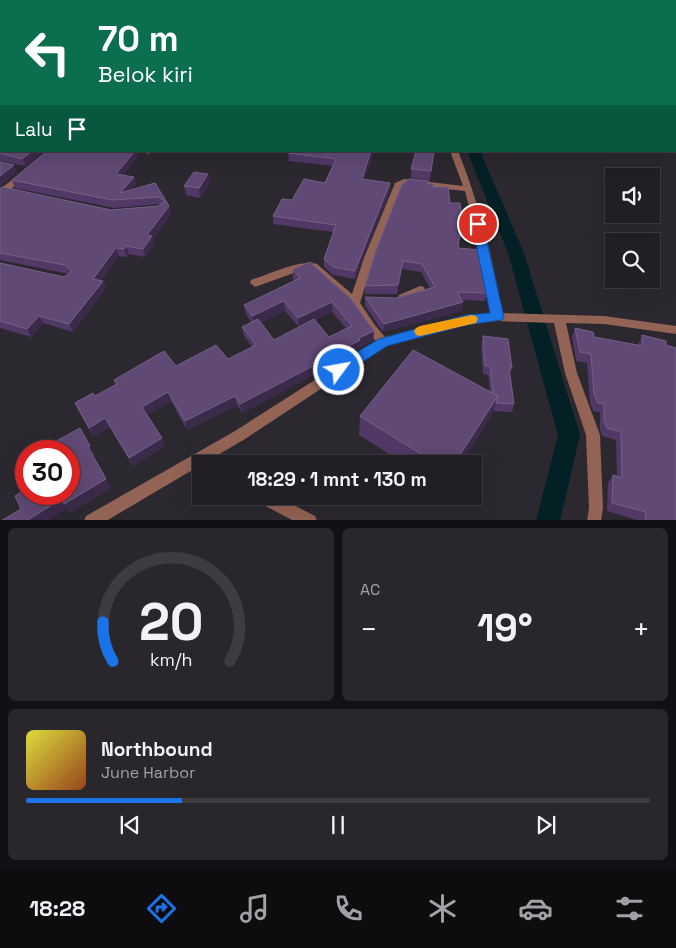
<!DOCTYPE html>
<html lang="id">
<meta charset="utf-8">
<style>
:root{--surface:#211e24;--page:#29272c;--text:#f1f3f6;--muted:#a2a2a6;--line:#3e3c41;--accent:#1a73e8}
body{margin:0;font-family:"Space Grotesk",sans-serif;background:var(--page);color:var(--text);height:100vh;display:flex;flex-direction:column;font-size:19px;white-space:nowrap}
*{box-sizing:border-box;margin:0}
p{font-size:16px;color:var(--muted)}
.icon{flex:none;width:28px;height:28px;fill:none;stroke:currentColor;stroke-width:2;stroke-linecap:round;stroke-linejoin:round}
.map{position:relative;height:520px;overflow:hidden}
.details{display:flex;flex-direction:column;gap:8px;padding:8px;background:#121014;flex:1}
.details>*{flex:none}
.top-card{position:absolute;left:0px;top:0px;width:676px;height:152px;box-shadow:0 5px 20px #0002,0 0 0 1px var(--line);background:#0b6e4f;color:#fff;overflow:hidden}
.tools{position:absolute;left:605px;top:168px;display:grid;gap:10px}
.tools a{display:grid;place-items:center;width:55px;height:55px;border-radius:0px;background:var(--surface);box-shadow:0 5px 20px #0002,0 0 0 1px var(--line);font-size:25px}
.speed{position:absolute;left:15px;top:440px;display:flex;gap:10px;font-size:25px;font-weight:700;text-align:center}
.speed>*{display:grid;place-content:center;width:65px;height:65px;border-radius:50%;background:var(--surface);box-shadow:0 5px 20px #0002,0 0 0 1px var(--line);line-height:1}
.speed .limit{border:8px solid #d22;background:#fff;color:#111}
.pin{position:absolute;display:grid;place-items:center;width:42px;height:42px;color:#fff;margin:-21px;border:2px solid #fff;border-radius:50%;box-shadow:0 1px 5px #0007}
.me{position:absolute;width:55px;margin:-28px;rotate:58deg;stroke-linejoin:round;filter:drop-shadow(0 0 4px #0008)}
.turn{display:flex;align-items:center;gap:18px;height:105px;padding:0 15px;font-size:22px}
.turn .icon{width:65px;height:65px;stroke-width:2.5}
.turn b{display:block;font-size:35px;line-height:42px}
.then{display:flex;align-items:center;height:48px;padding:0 15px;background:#0003;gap:10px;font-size:19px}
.big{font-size:38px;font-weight:700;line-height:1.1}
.details .tile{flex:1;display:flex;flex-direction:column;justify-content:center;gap:8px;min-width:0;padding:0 18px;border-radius:8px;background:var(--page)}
.details .dial{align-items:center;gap:0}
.dial svg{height:130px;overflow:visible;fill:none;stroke:var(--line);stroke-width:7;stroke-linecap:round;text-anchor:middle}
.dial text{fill:var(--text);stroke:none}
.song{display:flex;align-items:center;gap:15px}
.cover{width:60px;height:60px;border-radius:8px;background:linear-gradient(135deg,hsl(60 70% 55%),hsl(20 70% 35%))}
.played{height:5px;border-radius:2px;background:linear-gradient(90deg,var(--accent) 25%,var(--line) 25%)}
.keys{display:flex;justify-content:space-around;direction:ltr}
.heat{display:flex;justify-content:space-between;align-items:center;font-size:28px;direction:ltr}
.details .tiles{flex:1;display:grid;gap:8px;grid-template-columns:1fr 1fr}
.tile:last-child{grid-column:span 2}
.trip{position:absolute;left:192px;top:455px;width:290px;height:50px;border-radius:0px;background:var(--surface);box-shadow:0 5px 20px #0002,0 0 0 1px var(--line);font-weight:700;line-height:50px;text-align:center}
.dock{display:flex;height:80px;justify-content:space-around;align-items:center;background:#0d0c0e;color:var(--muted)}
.dock .icon{width:35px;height:35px}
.dock .current{color:var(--accent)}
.dock b{font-size:22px;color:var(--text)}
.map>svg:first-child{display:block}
</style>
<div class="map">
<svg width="676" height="521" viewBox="0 0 676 521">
<rect width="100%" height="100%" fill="#2c2830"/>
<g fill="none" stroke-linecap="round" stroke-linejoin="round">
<path fill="#032024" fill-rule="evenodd" d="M489,0h8v1h-8z
M467,151h13l44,102 56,182 -20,86h-24l22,-86 -50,-182z"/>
<path fill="#032024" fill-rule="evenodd" d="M629,0h16l1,1h-16z
M675,55l1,1v13l-1,-1z"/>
<path fill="#936355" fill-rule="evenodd" d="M1,35v4l-1,1v-4z"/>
<path fill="#936355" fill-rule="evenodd" d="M476,0h6l1,1h-6z
M141,151h11v1l-4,2z
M450,151h8c21,53 35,106 44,162l102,3 72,10v8l-72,-10 -38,-1 11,50 23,62 3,73 -2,13h-14l2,-13 -3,-73 -21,-62 -11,-50 -57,-2 -31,3 -80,22 -141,93 -139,82h-22l2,-5 149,-85 141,-90 -9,-10 -16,-25 -40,-37h-6l-50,18 -5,-4 1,-3c17,-5 48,-21 66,-16l35,30 12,-36 31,-75 9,-4 59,7zM405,185l60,6 16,63 10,59 -25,3 -81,21 -10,-12 -15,-22 14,-45 28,-72z
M22,172l3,1v4l-22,19 -3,1v-8z
M420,286l4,1 1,3 -1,3 -17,8h-8l-1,-3 1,-3z
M254,496h22l39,20 2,5h-23l-38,-20z"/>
<path fill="#fd9a7e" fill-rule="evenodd" d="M0,49h1v4h-1z"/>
</g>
<path fill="#513866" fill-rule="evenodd" d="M385,0h85v1h-85z
M0,64l1,87h43l-18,15 -26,-5z
M374,151l-10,29 26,3v8l-35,88 -22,-4 -9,-8v-8l9,-27 -60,-8v-8l19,-16 33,-17 8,-17 -44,-5 -1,-8z
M381,151h11l-1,2z
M434,151l-4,29 -19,-2v-9z
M139,155l-16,20 11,2 2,7 -5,6 24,-7 14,23 2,8 -18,25 1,5 -9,13 -16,-3 -2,3 -8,-1 -18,24 5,8 -33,44 -30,-9 -12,14 -31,-9v-65l64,14 5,-3 -69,-14v-72l111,22 47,-4 2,-2 -46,4 -99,-20 -3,-8z
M210,184l-10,14 -14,-3 -2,-9z
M429,184l4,3 17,16 8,45 24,27 5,18 -2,8 -23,-1 1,2 -1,9 -79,21 -18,-26v-9l31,1 34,-10 -9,-16 -19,-3 -5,25h-32v-8z
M293,269l81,62 -1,9 -13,7v2l-9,6 -6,3 -1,-2 -29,16v2l-73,39 -5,-8 -50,25 -16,-29 -24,14 18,31 -32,20 -23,-39 -17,10 -18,-34 20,-7 21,-11 -2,-5 62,-14 52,-7 24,-12 -8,-11 -2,-9 9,-5 -5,-8 -2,-9 51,-24 -2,-2zM285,311l14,16 -25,13 -13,-18zM332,312l14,16 -17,9 -15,-17z
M575,328l19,9 44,8 4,-10 34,186h-36l-33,-10 1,-28 5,-8 4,1 -1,-36 -14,-4 -2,-7v-17l-7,-1 -3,-8 -3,-40 -11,-2 -4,-24z
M483,336l29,32 -2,6 4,30 -2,8 -19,-1 -1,3 -31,50h-56l-46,-29 1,-19 130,-25 -2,-16 -5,-1 -2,-29z"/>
<path fill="#3c2a4b" d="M32,151h12l-18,15 -4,-7z
M135,151h3l1,4 -21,27 -2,-8z
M371,151h3l-12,36v-8z
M14,165l3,8 -17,13v-10z
M208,174l2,10 -10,14 -1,-10z
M134,177l2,7 -13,16 -3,-7z
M390,183v8l-35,88v-8z
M169,206l2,8 -18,25 1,5 -9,13 -2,-8 4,-14z
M126,246l3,8 -2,3 -3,-8z
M116,248l3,8 -23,30 -3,-7z
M403,261l-1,8 -5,25 1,-9z
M103,281l3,7 -33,44 -4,-8z
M284,301l1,10 -31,15 -2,-10z
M332,302v10l-33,16 -1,-10z
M463,302l-1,9 -79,21 1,-8z
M39,316l4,7 -12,14 -4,-8z
M374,331l-1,9 -13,7v2l-15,9 1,-10 13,-10z
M344,347v9l-29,16v2l-73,39 -2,-9z
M168,392l3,9 -26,15 -3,-9z
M235,396l2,9 -50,25 -2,-9z
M498,396l-6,18 -31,50h-7z
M105,418l5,9 -17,10 -4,-9z
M162,438l3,8 -32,20 -4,-8z
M90,446l5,9 -2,2 -5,-10z
M106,479l5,9 -41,25 -3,-5 -20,13h-21l36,-22z"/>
<path fill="#604974" stroke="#746186" d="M93,0h241l3,1h-245z
M404,0h66v1h-58z
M1,63v88h31l-10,8 -22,-6v-89z
M47,151h88l-19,23 18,3 -14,16 35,-10 14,23 -22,29 5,1 -9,13 -17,-3 -2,3 -8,-1 -23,31 10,2 -34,43 -30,-8 -12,13 -27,-8v-58l64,14 8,-6 -7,-6 -65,-12v-65l3,-1 108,23 47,-4 7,-5 -7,-4 -46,3 -100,-20z
M289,151h82l-9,28 28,4 -35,88 -22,-4 -9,-8 12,-34 -63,-9 9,-17 10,1 12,-21 21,4 11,-24 -48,-6z
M416,151h18l-3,20 -20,-2z
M0,162l14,3 -14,11z
M194,172l14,2 -9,14 -15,-2z
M409,179l20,2 -1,3h6l-1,3h15l2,16h10l2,16 -4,29 22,2 2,25 2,1 3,17 -30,-1 6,10 -79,22 -19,-27 31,1 39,-11 -13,-23 -19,-3 -5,24 -33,1 11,-36 26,-66z
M310,262l41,37 23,32 -15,7 1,2 -9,5 -5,3 -2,-1 -31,16 2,2 -75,39 -5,-8 -50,25 -17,-29 -26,15 20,31 -33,20 -24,-40 -16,10 -14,-25 18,-10 2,3 22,-12 -3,-4 50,-29 12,15 40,-21 12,14 28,-14 -14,-18 16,-8 16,21 40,-21 15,18 23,-11 -20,-24 -34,16 -14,-17 -32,15 -8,-11 56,-27 -7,-9z
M575,328l18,4 1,5 49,9 -1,-11 24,6v4l10,3v173h-31l1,-9 -34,-9 1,-28 9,3 -1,-46 -14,-4 -3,-8v-16l-6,-1 -4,-9 -3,-40 -11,-2z
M483,336l25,3 4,29h-3l5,36 -18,-1 2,-7 -5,-3 -3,-27h-5z
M413,350l85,46 -44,68h-17l-77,-48z
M80,428l10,18 -2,1 18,32 -42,25 -2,-5 -36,22h-25l20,-12 -6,-13 11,-7v5h43v-43h-26l-1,-2z"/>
<path fill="#1a73e8" stroke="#114b97" d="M478,221l5,3 21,93 -2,3 -36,5 -79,21 -43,28 -5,2 -5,-2 -2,-4 2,-4 45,-27 87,-24 24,-2 -18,-89z"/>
<path fill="#f59e0b" d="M472,315l4,1 2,3 -2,4 -56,13 -4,-1 -2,-4 2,-3 4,-2z"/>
</svg>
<div class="tools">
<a><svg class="icon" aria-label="sound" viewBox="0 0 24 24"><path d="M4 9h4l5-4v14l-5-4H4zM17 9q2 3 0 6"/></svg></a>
<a><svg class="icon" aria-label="search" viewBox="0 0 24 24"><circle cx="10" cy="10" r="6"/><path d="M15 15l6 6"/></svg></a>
</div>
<div class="speed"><div class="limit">30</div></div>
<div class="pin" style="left:478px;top:224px;background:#d93025"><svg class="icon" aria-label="arrive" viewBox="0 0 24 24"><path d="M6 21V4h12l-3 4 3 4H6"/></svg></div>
<svg class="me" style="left:339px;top:370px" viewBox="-20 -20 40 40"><circle r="17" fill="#1a73e8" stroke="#fff" stroke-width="3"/><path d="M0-11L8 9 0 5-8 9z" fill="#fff"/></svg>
<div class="trip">18:29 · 1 mnt · 130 m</div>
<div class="top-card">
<div class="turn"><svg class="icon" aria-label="left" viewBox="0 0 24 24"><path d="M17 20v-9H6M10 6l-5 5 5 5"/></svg><div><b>70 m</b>Belok kiri</div></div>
<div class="then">Lalu<svg class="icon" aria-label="arrive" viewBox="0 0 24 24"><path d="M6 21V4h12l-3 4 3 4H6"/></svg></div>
</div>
</div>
<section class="details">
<div class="tiles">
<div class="tile dial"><svg viewBox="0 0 100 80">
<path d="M14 69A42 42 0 1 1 86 69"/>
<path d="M14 69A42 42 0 0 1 8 45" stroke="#1a73e8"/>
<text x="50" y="56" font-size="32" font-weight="700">20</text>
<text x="50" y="72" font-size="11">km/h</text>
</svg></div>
<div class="tile"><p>AC</p>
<div class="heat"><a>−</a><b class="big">19°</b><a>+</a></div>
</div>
<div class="tile">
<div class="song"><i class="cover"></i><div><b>Northbound</b><p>June Harbor</p></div></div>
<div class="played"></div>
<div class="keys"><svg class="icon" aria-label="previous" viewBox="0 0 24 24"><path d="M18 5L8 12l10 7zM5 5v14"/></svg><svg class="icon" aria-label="pause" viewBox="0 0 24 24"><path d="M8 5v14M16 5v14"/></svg><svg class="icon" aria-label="next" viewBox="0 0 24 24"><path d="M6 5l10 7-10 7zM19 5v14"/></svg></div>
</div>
</div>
</section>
<nav class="dock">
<b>18:28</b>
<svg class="icon current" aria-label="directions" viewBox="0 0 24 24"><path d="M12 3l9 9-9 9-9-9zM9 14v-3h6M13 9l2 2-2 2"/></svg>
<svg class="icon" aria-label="music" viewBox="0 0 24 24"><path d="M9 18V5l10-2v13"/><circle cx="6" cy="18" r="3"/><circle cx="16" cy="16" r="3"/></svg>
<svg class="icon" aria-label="phone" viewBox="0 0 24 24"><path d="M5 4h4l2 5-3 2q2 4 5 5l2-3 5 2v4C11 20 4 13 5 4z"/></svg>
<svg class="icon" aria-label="climate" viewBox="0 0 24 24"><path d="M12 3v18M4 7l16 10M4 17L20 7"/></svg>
<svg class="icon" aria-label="car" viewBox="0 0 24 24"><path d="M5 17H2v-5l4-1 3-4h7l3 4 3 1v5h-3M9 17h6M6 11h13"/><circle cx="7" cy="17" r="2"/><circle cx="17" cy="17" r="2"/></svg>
<svg class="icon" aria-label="filters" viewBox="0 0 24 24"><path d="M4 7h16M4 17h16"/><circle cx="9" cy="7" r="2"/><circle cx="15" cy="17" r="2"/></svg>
</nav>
